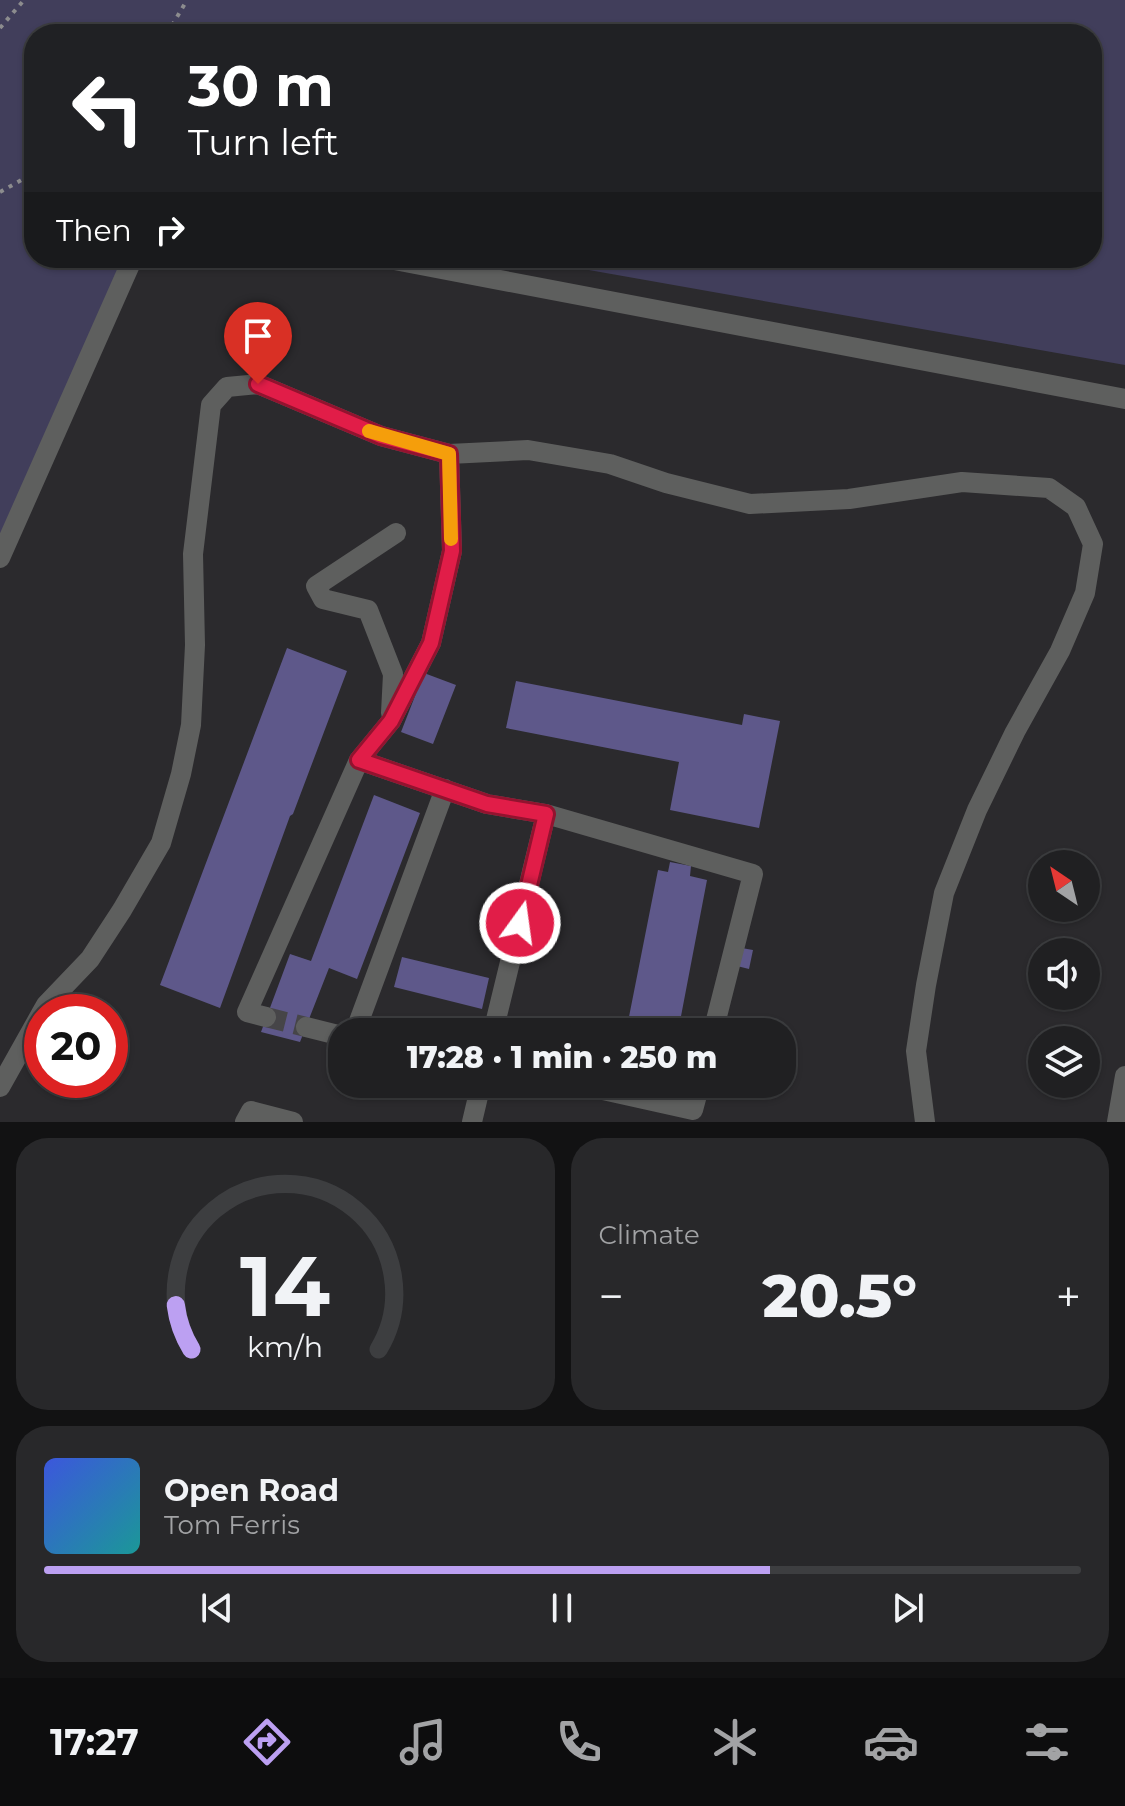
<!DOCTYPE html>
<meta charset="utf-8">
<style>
:root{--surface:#202022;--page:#28282a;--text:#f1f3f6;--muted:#a2a3a5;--line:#3d3e40;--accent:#bca0f2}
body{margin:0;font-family:Montserrat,sans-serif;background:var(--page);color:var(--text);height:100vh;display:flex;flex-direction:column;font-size:30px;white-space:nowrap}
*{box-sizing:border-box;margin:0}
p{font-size:26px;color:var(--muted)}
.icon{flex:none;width:44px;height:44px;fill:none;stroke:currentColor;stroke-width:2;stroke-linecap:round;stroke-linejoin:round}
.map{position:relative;height:1122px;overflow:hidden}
.sheet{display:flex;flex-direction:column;gap:16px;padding:16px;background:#121213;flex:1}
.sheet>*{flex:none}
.hud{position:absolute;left:24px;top:24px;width:1078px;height:244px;border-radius:32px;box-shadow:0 2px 6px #0004,0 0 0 2px var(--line);background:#202124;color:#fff;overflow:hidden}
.needle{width:52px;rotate:325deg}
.buttons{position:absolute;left:1028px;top:850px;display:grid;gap:16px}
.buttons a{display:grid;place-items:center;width:72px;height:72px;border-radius:50%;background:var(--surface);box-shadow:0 2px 6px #0004,0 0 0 2px var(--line);font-size:40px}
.speed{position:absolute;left:24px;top:994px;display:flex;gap:16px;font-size:40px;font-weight:700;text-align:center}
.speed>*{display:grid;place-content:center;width:104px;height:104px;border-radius:50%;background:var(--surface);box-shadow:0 2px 6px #0004,0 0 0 2px var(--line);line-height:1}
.speed .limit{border:12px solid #d22;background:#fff;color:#111}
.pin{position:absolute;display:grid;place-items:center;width:68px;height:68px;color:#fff;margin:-82px -34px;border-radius:50% 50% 50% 0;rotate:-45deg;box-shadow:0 0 8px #0007}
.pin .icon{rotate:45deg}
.me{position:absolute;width:88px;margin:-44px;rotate:14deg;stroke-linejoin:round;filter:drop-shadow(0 0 6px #0008)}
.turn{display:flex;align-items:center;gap:28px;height:168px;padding:0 32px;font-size:36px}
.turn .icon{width:104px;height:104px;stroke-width:2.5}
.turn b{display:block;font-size:56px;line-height:68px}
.then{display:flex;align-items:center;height:76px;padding:0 32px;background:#0003;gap:16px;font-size:30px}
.big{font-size:60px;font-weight:800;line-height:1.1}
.sheet .widget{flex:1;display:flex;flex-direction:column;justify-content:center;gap:12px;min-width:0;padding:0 28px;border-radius:32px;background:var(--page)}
.sheet .dial{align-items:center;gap:0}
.dial svg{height:208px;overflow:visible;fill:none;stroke:var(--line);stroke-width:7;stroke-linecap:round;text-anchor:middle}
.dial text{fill:var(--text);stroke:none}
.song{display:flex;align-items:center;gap:24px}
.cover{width:96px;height:96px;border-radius:12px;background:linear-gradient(135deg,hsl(230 70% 55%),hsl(180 70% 35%))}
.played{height:8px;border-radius:4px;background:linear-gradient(90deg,var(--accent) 70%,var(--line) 70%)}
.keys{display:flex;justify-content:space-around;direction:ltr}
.heat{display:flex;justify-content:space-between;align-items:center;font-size:44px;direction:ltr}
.sheet .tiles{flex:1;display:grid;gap:16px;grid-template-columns:1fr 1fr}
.widget:last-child{grid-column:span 2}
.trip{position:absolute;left:328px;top:1018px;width:468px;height:80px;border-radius:32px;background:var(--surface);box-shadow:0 2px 6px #0004,0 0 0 2px var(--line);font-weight:800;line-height:80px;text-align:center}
.tabs{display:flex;height:128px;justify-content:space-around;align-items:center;background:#0d0d0e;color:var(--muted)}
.tabs .icon{width:56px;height:56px}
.tabs .active{color:var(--accent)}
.tabs b{font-size:36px;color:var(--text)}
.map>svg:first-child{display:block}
</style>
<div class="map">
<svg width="1125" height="1122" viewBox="0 0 1125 1122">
<rect width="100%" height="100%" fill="#2b2a2d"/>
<path fill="#413e5b" d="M0,0h1125v365l-604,-107h571v-224h-1058v224h94l-128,299z"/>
<path fill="#5e588a" d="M287,648l60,23 -54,143 -3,2 -70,192 -60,-23z
M424,673l32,12 -23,59 -32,-12z
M516,681l226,44 2,-11 36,7 -21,107 -89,-18 9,-48 -173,-34z
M374,795l46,18 -63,166 -28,-11 -29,74 -39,-10 29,-78 21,7z
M670,862l21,4 -1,10 17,4 -29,152h-52l32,-162 10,2z
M736,947l17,3 -4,19 -16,-4z
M402,957l87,21 -7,31 -88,-22z"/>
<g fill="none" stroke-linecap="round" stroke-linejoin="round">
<path stroke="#464548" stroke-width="20" stroke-dasharray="20 10" stroke-linecap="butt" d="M266,1017l40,10"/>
<path stroke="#8c8c8e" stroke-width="4" stroke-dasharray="4 6" stroke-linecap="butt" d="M0,28l24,-28
M167,34l20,-34
M0,192l34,-19"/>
<path stroke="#5e5f5e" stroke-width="20" d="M384,258l741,141
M0,558l133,-300
M391,713l2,-39 -25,-64 -45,-11 -7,-13 80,-53
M359,760l128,44 59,10 207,60 -40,158
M42,1012l4,-7 44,-46 32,-49 39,-67 20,-69 10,-49 4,-80 -2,-91 18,-149 16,-18 31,-3 123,52 68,18 79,-4 82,14 56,19 84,21 99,-5 113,-17 87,6 27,19 17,37 -8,49 -25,58 -45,81 -38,78 -33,83 -18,92 -10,66 9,71
M266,1017l-19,-5 112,-252 32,-39 40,-78 21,-92 -3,-97
M306,1027l36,9
M355,1032l90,-243
M493,1032l53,-218
M576,1084l117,26 7,-26
M0,1087l42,-75
M245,1122l6,-11 42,11
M472,1122l9,-38
M1117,1122l8,-46"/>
</g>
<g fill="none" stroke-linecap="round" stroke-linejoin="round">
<g stroke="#92132f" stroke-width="20">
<path id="route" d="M258,384l123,52 68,18 3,97 -21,92 -40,78 -32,39 128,44 59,10 -26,109"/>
</g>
<use href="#route" stroke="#e11d48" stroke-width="14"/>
<path stroke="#f59e0b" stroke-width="14" d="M369,431l80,23 2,85"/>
</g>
</svg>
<div class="buttons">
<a><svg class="needle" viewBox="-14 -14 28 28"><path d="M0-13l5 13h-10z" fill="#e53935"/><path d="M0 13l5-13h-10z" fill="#a2a3a5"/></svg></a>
<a><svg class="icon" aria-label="sound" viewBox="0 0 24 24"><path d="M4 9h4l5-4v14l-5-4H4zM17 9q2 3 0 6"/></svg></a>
<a><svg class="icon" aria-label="layers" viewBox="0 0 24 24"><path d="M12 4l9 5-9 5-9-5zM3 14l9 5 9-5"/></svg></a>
</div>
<div class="speed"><div class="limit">20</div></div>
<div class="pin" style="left:258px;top:384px;background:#d93025"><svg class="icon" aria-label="arrive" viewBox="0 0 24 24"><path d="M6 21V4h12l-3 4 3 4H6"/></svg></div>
<svg class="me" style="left:520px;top:923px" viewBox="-20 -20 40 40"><circle r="17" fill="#e11d48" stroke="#fff" stroke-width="3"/><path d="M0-11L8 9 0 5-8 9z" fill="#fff"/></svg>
<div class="trip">17:28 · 1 min · 250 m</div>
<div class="hud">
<div class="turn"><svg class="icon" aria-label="left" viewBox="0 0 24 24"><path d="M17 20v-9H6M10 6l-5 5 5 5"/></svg><div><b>30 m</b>Turn left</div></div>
<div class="then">Then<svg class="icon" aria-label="right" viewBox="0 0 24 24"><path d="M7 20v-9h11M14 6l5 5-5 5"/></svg></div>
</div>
</div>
<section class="sheet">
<div class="tiles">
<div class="widget dial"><svg viewBox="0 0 100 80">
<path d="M14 69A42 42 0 1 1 86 69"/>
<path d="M14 69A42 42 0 0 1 8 52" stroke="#bca0f2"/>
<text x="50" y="56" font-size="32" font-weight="700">14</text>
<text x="50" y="72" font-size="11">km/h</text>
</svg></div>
<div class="widget"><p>Climate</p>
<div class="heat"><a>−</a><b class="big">20.5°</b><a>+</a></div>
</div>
<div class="widget">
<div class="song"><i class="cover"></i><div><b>Open Road</b><p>Tom Ferris</p></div></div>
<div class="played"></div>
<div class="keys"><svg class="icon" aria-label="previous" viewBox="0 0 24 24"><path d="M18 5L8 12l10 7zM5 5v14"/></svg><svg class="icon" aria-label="pause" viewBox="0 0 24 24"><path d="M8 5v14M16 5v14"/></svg><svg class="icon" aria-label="next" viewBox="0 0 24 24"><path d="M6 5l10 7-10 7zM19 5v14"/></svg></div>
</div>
</div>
</section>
<nav class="tabs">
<b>17:27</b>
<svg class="icon active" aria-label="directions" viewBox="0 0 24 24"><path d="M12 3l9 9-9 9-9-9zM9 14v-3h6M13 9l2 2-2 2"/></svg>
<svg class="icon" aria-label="music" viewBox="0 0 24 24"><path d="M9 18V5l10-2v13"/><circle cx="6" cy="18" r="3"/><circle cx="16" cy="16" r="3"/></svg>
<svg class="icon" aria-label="phone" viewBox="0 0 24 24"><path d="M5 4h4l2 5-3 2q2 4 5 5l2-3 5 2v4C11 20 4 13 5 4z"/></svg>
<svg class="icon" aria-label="climate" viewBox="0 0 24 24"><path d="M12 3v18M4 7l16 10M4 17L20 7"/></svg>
<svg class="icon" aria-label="car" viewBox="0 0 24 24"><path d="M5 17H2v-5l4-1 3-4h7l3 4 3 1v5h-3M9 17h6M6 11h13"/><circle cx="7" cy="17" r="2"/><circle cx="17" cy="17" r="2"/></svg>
<svg class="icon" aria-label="filters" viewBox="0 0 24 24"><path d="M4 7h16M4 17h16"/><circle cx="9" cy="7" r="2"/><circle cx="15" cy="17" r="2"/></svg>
</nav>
